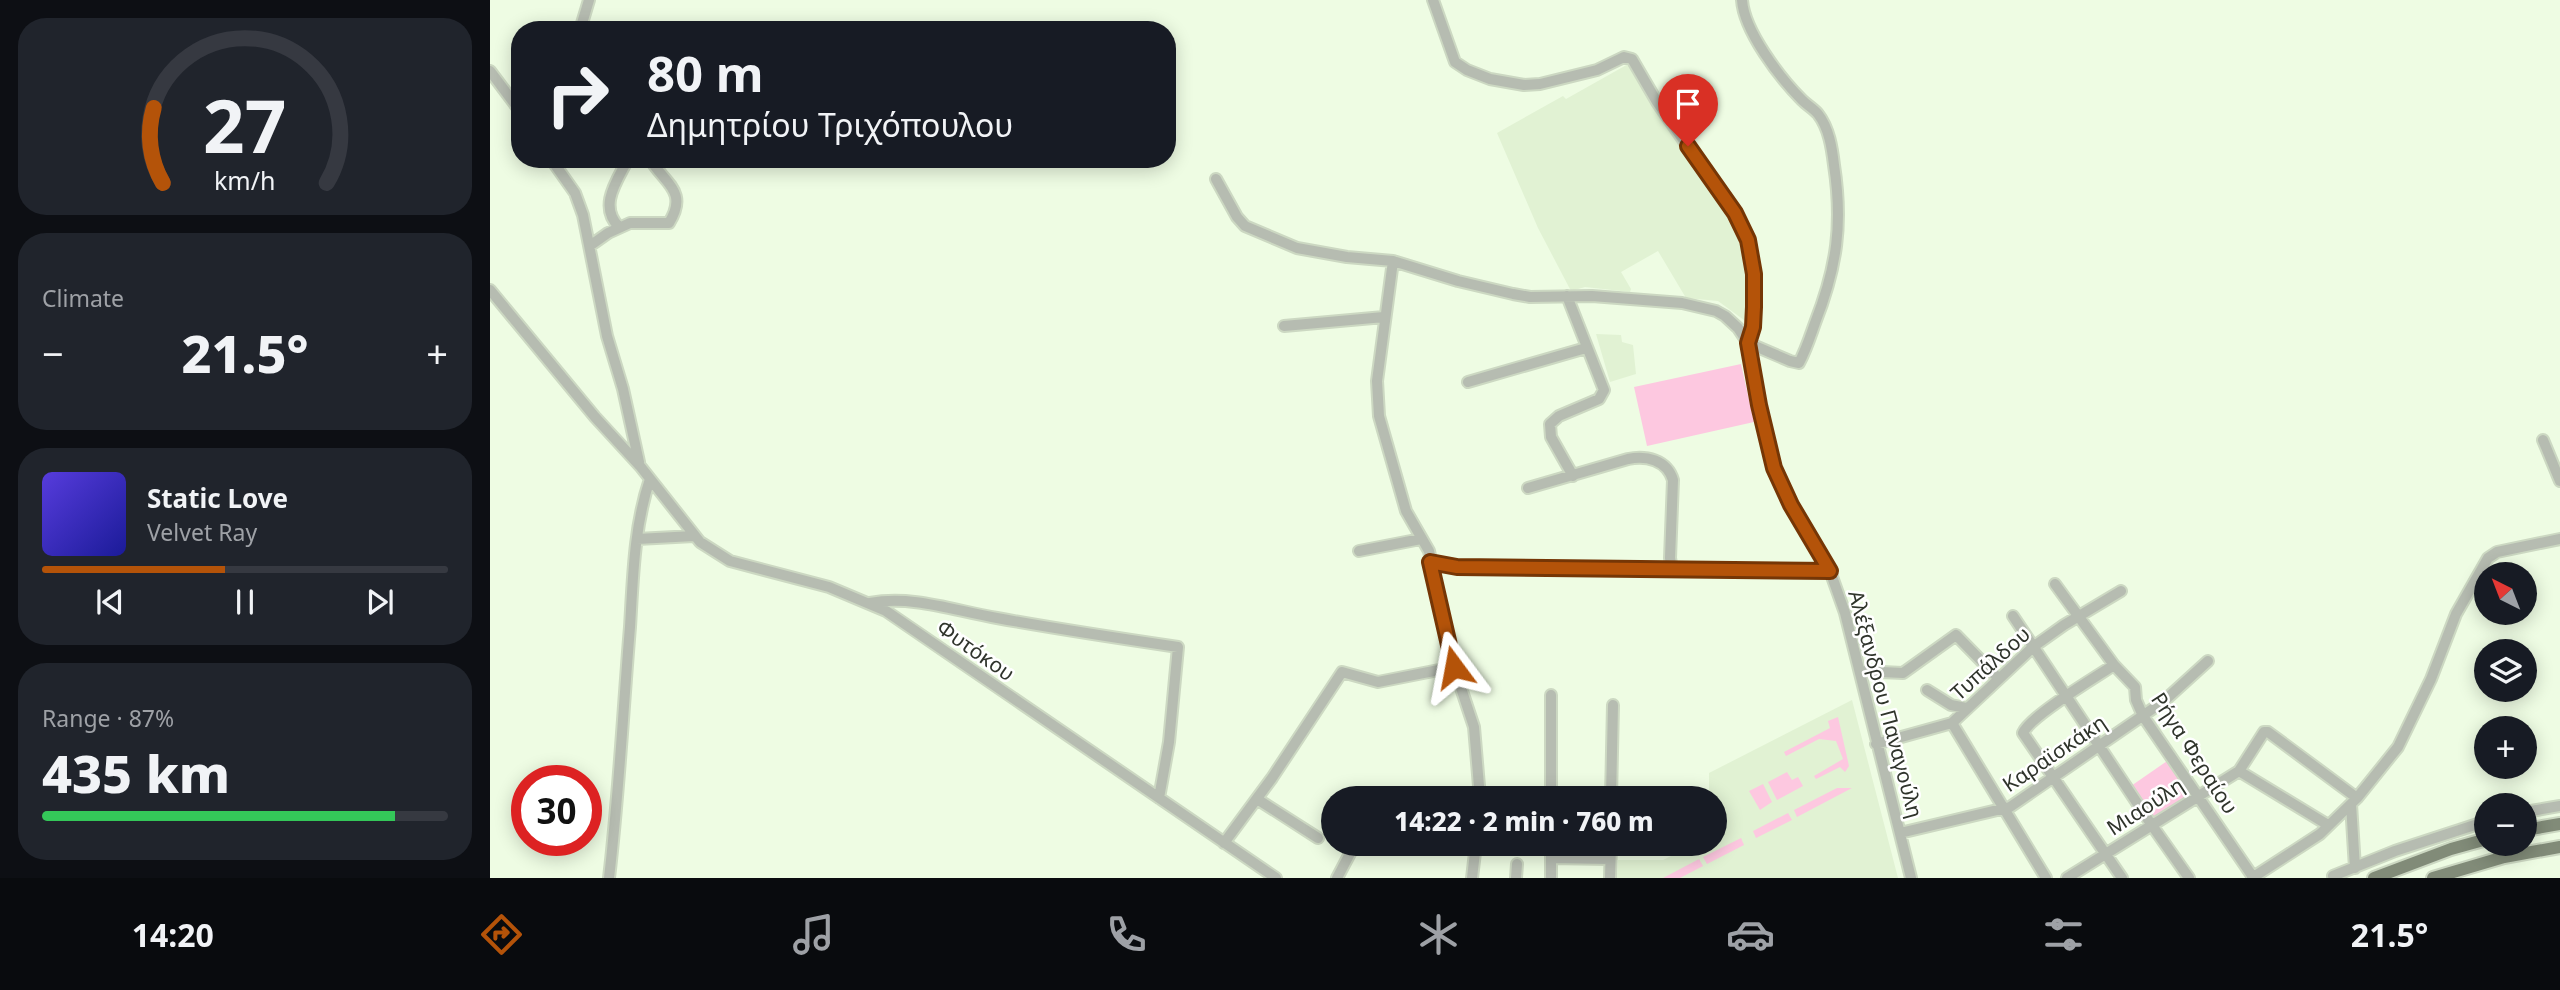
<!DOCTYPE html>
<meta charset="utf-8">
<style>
:root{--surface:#171b24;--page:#20242c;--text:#f1f3f6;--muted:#9ea1a6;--line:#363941;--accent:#b45309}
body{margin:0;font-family:"Noto Sans",sans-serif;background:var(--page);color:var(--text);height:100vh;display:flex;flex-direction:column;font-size:26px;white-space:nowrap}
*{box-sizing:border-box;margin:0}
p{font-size:23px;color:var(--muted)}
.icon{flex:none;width:38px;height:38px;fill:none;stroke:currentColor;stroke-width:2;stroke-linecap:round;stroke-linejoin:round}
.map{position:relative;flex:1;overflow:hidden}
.panel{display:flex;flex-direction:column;gap:18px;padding:18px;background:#0d0f14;width:490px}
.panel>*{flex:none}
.hud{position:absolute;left:21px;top:21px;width:665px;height:147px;border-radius:28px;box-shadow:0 4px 18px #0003;background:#171b24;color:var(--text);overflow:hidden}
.needle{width:46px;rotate:318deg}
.buttons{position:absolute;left:1984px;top:562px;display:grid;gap:14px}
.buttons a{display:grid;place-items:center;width:63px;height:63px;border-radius:50%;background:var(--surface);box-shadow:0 4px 18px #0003;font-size:35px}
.speed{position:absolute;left:21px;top:765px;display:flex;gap:14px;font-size:35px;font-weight:700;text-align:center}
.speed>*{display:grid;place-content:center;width:91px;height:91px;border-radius:50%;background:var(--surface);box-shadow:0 4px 18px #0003;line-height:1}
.speed .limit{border:10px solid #d22;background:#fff;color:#111}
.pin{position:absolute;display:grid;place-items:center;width:60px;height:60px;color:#fff;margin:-72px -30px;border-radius:50% 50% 50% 0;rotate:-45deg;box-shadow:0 0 7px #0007}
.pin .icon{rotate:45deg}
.me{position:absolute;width:77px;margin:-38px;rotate:347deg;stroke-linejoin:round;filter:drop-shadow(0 0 5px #0008)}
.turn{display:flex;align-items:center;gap:24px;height:147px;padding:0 21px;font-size:32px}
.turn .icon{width:91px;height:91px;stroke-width:2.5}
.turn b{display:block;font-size:49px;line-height:60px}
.big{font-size:52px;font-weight:800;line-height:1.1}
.panel .tile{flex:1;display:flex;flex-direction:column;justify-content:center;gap:10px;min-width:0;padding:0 24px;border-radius:28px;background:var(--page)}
.panel .dial{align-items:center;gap:0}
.dial svg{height:182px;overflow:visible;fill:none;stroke:var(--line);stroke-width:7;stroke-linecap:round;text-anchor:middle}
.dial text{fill:var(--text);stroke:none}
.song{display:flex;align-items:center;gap:21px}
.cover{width:84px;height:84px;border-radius:10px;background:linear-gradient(135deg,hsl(250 70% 55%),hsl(240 70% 35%))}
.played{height:7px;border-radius:4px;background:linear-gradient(90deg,var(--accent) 45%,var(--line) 45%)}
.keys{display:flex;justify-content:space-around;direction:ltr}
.heat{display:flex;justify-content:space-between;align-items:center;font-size:38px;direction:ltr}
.charge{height:10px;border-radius:5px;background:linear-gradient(90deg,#34c759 87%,var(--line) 0)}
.trip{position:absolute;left:831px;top:786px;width:406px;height:70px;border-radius:35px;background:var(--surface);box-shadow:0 4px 18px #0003;font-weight:800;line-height:70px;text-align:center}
.tab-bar{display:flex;height:112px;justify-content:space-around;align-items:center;background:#090b0e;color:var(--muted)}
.tab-bar .icon{width:49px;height:49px}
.tab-bar .selected{color:var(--accent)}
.tab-bar b{font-size:32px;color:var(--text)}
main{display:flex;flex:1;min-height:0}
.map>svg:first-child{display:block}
</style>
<main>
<section class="panel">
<div class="tile dial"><svg viewBox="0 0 100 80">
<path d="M14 69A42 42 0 1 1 86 69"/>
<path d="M14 69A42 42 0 0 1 10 36" stroke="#b45309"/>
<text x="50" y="56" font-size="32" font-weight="700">27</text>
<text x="50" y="72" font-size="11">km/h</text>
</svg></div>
<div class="tile"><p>Climate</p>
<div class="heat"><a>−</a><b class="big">21.5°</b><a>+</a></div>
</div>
<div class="tile">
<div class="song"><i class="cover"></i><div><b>Static Love</b><p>Velvet Ray</p></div></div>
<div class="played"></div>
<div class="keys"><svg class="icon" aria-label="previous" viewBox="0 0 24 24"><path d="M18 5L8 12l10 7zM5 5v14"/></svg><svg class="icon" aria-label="pause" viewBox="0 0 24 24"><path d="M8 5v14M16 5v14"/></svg><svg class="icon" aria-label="next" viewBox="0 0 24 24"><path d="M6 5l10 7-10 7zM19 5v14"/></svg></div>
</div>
<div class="tile"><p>Range · 87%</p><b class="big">435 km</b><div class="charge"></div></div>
</section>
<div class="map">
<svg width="2070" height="878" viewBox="0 0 2070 878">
<rect width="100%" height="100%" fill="#eefce3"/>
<path fill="#e1f2d3" d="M1140,63l109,162 12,33 -3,65 -30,-22 -32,-3 -28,-47 -37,21 10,17 -1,3 -45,-5 -14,4 -33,-63 -41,-95 66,-37 3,3z
M1106,334l25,1 1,7 11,3 3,29 -26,8z
M1362,700l46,178h-281l1,-18h45l32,-16h20v-11l10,-6 -10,-19v-10l-6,-2v-23z"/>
<path fill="#fdc8e0" d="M1251,364l13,58 -107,24 -13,-59z
M1348,717l11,49 -4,6 -5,-5 -24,12 -2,-3 29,-17 -7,-18 -17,-2 -33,17 -2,-4 46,-24 -2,-7z
M1680,759l24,35 -39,27 -24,-35z
M1297,772l5,8 6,-3 5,9 -26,14 -9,-18z
M1273,784l9,18 -12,8 -11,-19z
M1347,788h15l-55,29 -3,-7z
M1298,813l4,7 -36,18 -3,-7z
M1251,838l3,7 -37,19 -4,-7z
M1209,859l4,7 -23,12h-17z"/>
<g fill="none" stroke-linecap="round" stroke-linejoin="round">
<g stroke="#ccd8c2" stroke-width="14">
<path id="minor" d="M943,0l22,62 12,8 23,9 34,6 16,-1 57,-14 27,-13 8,2 25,43 85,123 10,30 2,19 -1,53 -5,16 42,18 9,2c7,-13 11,-26 16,-40 22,-56 28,-99 19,-158 -2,-17 -5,-37 -16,-51 -4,-5 -11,-9 -16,-14 -22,-22 -58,-69 -60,-100
M90,30l9,-30
M0,71l30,40
M61,159l24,34 8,22 24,121 16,53 16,73
M726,179l21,38 8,9 52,22 50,9 46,4 65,20 55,13 17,3 62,-1 90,7 34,8 9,5 13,12 10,15 11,63 17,70 54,95 15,42 66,265
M129,227c-21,-21 -2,-46 9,-68
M101,245l17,-12 22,-10h39c20,-32 -5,-40 -19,-64
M903,261l-16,120 2,35 27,95 23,40 25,116 20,60 6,71
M0,290l105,127 45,49 60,76 30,19 99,26 57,24 390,267
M1077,296l37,94 -5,9 -40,17 -9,8 1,13 22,39
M794,326l100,-9
M978,382l118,-34
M2053,440l17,41
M1038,488l100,-29c18,-4 39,1 45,21l-3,78 2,11
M147,539l57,-3
M869,551l62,-12
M940,562l27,5 373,4
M1565,584l59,81 21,22 1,13 7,16 110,161
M380,603c43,-8 85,8 127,15 60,11 120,20 181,29l-9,95 -10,56
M1523,616l138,208 38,54
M1624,665c-18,12 -84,51 -91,68l99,145
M1370,671l43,2 53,-38 42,43
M1437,690l24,15 15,3
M1061,695v103
M1462,723l94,155
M1386,744l76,-21 81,-76 31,-22 57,-34
M1749,771l89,54
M1121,798l2,-93
M767,799l61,39
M1861,804l4,64
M2035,812l35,-6
M1410,833l110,-26 154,-106 44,-40
M734,843l48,-65 70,-106 36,10 76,-15
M1061,844v34
M1061,858l59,1
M1843,876l62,-25 92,-30
M119,878c10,-84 14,-167 21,-251 3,-49 4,-101 20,-148
M847,878l18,-34
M982,878l4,-34
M1026,878l1,-14
M1120,878l1,-34
M1577,878l172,-107 25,-39h4l89,66
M1762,878l68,-44 37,-36 41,-51 33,-68 25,-65 32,-56 9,-6 63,-13"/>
</g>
<g stroke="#ccd8c2" stroke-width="16">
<path id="major" d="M2035,830l35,-6
M1884,878l77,-29 36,-10
M1943,878l71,-21 56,-10"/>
</g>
<use href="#minor" stroke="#b6bcb1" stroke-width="10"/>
<use href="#major" stroke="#818b78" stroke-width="12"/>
</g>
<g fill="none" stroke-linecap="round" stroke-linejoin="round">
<g stroke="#753606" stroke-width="18">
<path id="route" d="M964,667l-24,-105 27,5 373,4 -39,-66 -17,-37 -15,-63 -11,-62 5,-16 1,-20v-33l-6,-34 -13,-27 -47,-67"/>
</g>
<use href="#route" stroke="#b45309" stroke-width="12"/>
</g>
<g text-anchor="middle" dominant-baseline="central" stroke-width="5" stroke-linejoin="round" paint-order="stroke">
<g font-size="21" fill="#2f342b" stroke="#fff">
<text transform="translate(486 650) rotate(35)">Φυτόκου</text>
<text transform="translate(1500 663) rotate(-42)">Τυπάλδου</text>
<text transform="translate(1396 704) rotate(75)">Αλέξανδρου Παναγούλη</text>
<text transform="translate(1564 753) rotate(-34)">Καραϊσκάκη</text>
<text transform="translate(1705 753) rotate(57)">Ρήγα Φεραίου</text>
<text transform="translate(1655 806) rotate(-33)">Μιαούλη</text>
</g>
</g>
</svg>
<div class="buttons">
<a><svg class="needle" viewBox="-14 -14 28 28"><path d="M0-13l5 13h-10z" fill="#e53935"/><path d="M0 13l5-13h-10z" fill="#9ea1a6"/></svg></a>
<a><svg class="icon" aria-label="layers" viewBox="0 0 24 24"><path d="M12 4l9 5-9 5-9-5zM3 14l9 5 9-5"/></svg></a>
<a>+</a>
<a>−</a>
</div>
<div class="speed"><div class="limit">30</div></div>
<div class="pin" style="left:1198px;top:146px;background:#d93025"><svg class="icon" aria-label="arrive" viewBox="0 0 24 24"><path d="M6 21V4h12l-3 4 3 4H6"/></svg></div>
<svg class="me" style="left:964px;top:667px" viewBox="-20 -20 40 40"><path d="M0-17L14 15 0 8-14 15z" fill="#b45309" stroke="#fff" stroke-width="4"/></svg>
<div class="trip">14:22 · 2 min · 760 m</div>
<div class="hud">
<div class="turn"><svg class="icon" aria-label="right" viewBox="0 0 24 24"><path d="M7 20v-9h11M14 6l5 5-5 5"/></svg><div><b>80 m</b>Δημητρίου Τριχόπουλου</div></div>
</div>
</div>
</main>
<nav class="tab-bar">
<b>14:20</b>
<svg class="icon selected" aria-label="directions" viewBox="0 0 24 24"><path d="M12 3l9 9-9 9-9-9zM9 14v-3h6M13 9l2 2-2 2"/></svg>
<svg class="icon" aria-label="music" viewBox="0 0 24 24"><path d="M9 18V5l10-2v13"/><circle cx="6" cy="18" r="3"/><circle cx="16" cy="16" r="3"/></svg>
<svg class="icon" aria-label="phone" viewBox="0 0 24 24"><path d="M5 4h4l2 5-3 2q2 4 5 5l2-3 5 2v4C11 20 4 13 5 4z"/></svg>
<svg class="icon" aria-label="climate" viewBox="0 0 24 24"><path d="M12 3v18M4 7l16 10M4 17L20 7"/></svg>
<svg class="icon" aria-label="car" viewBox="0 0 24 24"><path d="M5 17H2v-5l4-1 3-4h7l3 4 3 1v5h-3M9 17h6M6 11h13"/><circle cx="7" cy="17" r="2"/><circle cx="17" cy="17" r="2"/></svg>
<svg class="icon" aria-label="filters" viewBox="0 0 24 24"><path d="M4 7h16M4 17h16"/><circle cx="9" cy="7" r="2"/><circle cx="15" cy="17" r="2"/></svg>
<b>21.5°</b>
</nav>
